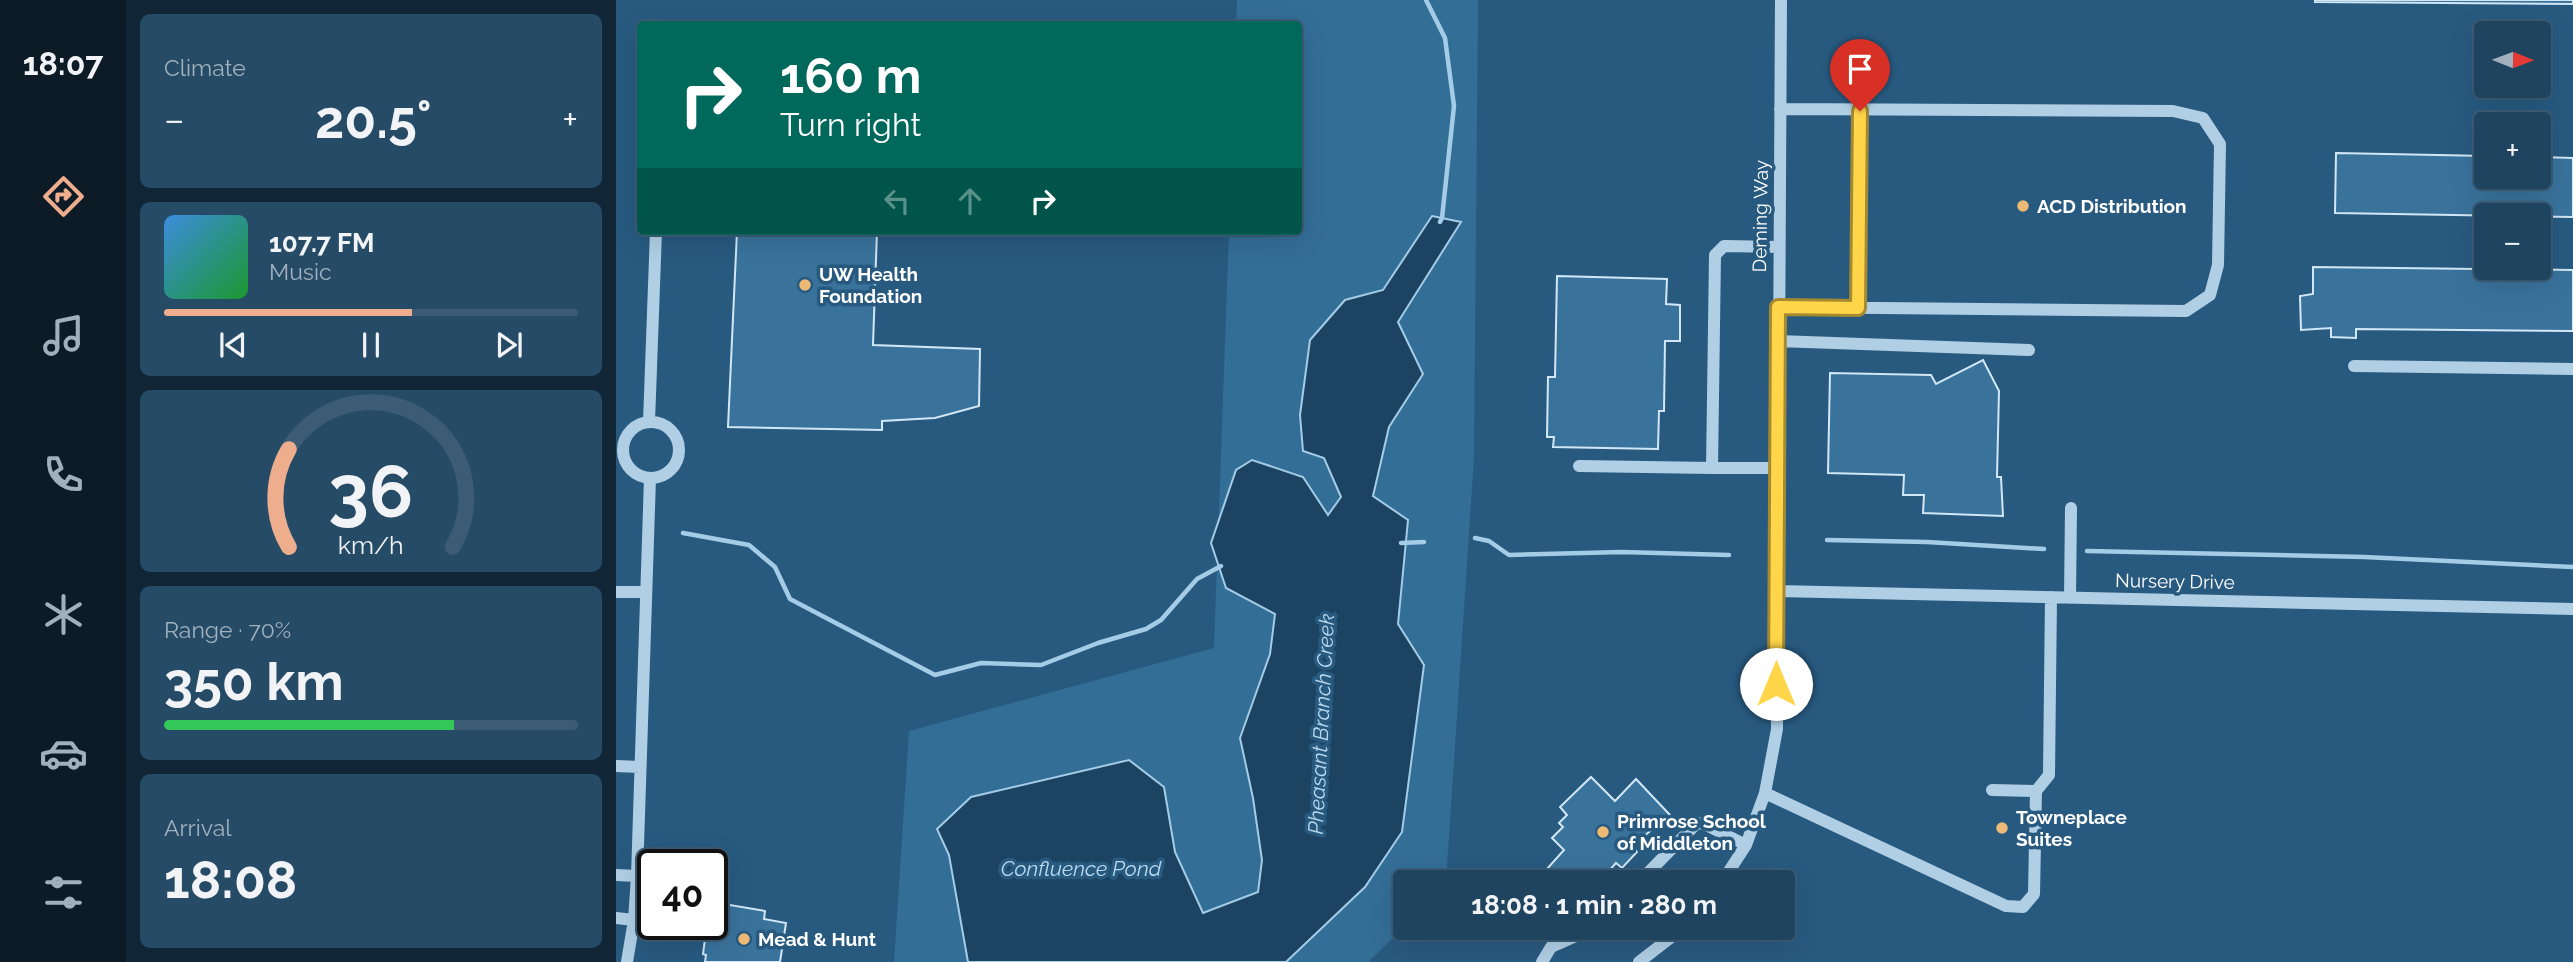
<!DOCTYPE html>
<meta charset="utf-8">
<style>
:root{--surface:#1e4460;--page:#264b66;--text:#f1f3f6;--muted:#a1b0bd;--line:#3c5c75;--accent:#eead8d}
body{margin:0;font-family:Raleway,sans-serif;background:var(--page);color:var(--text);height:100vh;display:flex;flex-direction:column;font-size:26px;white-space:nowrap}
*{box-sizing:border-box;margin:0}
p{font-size:23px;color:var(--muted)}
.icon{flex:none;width:38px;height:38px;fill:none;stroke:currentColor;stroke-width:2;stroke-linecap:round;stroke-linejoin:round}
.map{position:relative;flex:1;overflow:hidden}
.drawer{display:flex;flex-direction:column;gap:14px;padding:14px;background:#102535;width:490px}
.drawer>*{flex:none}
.top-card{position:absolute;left:21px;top:21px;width:665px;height:214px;border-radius:7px;box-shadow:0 7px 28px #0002,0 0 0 2px var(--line);background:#00695c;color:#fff;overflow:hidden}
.needle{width:46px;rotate:91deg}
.fabs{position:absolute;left:1858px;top:21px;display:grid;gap:14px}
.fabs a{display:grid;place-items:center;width:77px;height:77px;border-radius:7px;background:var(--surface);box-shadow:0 7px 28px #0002,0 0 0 2px var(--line);font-size:35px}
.speed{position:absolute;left:21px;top:849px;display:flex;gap:14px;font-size:35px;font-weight:700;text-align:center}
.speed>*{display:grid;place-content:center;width:91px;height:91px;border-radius:50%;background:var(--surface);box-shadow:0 7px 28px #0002,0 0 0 2px var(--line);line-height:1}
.speed .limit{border:4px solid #111;border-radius:10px;background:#fff;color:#111}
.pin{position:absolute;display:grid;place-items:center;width:60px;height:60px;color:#fff;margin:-72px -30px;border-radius:50% 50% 50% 0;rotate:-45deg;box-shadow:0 0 7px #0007}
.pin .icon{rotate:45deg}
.me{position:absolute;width:77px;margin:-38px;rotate:0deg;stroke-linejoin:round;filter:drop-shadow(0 0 5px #0008)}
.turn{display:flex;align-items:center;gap:24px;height:147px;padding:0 28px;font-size:32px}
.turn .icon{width:91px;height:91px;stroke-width:2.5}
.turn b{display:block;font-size:49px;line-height:60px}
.lanes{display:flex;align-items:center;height:66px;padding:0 28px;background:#0003;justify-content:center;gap:35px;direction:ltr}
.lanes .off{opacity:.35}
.big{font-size:52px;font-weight:700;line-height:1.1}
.drawer .card{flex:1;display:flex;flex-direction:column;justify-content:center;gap:10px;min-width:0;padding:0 24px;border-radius:10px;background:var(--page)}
.drawer .dial{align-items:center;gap:0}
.dial svg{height:182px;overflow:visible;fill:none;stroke:var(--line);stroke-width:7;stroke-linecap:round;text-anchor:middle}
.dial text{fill:var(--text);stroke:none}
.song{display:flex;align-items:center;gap:21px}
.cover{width:84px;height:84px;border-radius:10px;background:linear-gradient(135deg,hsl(210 70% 55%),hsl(130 70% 35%))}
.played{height:7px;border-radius:4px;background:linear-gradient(90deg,var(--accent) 60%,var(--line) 60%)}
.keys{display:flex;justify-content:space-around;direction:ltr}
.heat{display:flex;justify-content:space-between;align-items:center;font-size:38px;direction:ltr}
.charge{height:10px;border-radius:5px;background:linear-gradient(90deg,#34c759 70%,var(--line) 0)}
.trip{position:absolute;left:777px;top:870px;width:402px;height:70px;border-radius:7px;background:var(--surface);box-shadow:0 7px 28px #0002,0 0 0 2px var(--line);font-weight:700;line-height:70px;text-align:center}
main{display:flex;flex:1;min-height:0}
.menu{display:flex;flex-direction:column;width:126px;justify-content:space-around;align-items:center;background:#0c1b26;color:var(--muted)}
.menu .icon{width:49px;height:49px}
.menu .selected{color:var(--accent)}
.menu b{font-size:32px;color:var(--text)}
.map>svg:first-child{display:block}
</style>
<main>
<nav class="menu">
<b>18:07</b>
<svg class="icon selected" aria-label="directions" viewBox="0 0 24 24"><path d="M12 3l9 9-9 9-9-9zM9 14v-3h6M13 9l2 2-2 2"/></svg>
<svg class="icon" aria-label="music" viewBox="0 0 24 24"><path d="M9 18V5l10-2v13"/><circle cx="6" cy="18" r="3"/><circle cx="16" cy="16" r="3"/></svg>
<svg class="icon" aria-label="phone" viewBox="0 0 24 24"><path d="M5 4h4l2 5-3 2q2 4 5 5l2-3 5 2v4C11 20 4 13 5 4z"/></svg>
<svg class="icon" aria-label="climate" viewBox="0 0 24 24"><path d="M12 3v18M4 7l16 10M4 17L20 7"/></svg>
<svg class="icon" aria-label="car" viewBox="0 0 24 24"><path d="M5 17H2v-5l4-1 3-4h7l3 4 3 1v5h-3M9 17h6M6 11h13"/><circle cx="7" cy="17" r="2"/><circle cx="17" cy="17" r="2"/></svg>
<svg class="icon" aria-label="filters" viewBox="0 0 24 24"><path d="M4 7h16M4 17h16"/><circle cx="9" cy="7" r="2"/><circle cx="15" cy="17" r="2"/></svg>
</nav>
<section class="drawer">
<div class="card"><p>Climate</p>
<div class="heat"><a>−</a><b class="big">20.5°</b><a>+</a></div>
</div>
<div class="card">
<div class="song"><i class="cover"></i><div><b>107.7 FM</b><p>Music</p></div></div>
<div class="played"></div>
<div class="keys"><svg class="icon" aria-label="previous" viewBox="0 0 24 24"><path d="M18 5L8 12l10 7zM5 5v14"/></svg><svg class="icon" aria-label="pause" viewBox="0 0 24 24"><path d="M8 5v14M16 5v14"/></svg><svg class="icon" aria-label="next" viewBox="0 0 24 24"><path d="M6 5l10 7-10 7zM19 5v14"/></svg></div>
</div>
<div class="card dial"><svg viewBox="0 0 100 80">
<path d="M14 69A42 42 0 1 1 86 69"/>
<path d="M14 69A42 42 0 0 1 14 26" stroke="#eead8d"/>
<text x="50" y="56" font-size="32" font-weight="700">36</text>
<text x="50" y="72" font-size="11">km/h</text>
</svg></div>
<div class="card"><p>Range · 70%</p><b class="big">350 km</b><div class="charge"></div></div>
<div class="card"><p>Arrival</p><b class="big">18:08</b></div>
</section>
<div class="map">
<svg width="1957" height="962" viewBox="0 0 1957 962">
<rect width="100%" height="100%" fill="#285a80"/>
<path fill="#336e97" d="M621,0h241l-4,457 -28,425h-41v44l-37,36h-474l15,-231 305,-83 15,-417h69v-207h-62z"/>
<path fill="#1c4361" stroke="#a4cce6" stroke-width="2" d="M816,216l29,6 -63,100 25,52 -34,53 -16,69 35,24 -10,104 26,41 -22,167 -37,55 -79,75h-318l-19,-107 -12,-26 34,-32 158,-37 35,27 11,65 28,61 55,-21 4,-32 -9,-62 -13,-60 30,-84 5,-40 -49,-26 -15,-45 25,-73 16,-10 51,17 25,38 13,-18 -17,-39 -21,-7 -3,-36 10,-75 35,-40 38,-10z"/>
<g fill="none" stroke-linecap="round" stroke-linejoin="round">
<path stroke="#a4cce6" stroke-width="4.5" d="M810,0l19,38 9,68 -12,112 -2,4
M67,533l66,12 26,22 15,32 145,76 46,-12 60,2 57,-22 48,-14 15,-9 36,-41 24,-13
M859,538l14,3 20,14 113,-3 107,3
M1211,540l100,2 117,7
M785,543l23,-1
M1471,551l277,6 209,10"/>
</g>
<path fill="#39739c" stroke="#d2e7f5" stroke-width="2" d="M1699,0h258v4l-258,-2z
M1720,153l151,3v21h52v-20l34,1v59l-238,-4z
M121,231h140l-4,114 107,4 -1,57 -44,12 -53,3v9l-154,-3z
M1697,267l260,3v61l-217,-2v9l-25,-1v-9l-30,2 -1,-34 13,-2z
M941,276l110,3 -1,25 14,1v36h-15l-1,70h-5l-1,38 -105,-2 1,-10h-7l1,-60h7z
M1367,360l16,31 -2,86h4l2,39 -80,-3 1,-18h-21l1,-20 -76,-2 2,-100 101,2 5,9z
M975,777l24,24 21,-22 34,36 -38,31 5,6 -15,16 -6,-5 -17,19h-41l-12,-12 18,-20 -12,-12 11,-11 -4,-4 8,-8 -7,-8z
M96,902l53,9 -1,8 22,4 -6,39h-75l1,-7 -3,-1 4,-30h5z"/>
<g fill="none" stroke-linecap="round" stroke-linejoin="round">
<path stroke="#b0cfe5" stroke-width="12" d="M1162,307l408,4 24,-16 8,-30 2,-121 -17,-26 -30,-7 -393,-2
M1242,308l2,-197
M1162,341l251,9
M1738,366l219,3
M33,422l7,-191
M7 450a28 28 0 1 1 56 0a28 28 0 1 1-56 0Z
M963,466l133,2 3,-213 9,-9 55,1
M1096,468h65
M1160,591l797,18
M0,592h30
M1454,598l1,-90
M0,766l24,1
M1376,790l44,1
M1149,793l241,113 17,1 11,-13 2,-103 13,-16 2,-178
M0,875l21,1
M1023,882l57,-58 6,-1 44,22
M1106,882l24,-37 19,-52 12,-64 4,-729
M0,918l18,2
M11,962l7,-42 3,-44 13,-398
M926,962l9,-15 43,-19
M1023,962l44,-34"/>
</g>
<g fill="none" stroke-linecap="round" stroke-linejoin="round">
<g stroke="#a68a30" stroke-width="18">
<path id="route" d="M1160,684l2,-377 80,1 2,-197"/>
</g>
<use href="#route" stroke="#ffd54a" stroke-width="12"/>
</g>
<g fill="#edba76" stroke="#285a80" stroke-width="2.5">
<circle cx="1407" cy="206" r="7"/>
<circle cx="189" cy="285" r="7"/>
<circle cx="1386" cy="828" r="7"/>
<circle cx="987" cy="832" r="7"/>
<circle cx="128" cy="939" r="7"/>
</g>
<g text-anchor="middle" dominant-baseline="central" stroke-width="7" stroke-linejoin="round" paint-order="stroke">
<g font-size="19" font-weight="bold" fill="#fff" stroke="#285a80" text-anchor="start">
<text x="1421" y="206">ACD Distribution</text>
<text x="203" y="274">UW Health<tspan x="203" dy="22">Foundation</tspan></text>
<text x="1400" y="817">Towneplace<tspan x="1400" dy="22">Suites</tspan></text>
<text x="1001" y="821">Primrose School<tspan x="1001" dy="22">of Middleton</tspan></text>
<text x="142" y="939">Mead &amp; Hunt</text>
</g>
<g font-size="19" fill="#fff" stroke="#285a80">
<text transform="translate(1144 216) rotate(-89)">Deming Way</text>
<text transform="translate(1559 581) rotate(1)">Nursery Drive</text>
</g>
<g font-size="21" font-style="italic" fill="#bbd9ed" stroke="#285a80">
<text transform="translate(705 724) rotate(-87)">Pheasant Branch Creek</text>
<text x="465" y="868">Confluence Pond</text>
</g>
</g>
</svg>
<div class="fabs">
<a><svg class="needle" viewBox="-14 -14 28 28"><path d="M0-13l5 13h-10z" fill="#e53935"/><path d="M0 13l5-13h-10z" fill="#a1b0bd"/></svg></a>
<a>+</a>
<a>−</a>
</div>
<div class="speed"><div class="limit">40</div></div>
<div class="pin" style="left:1244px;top:111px;background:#d93025"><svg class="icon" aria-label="arrive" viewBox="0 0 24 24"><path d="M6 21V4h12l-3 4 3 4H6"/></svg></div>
<svg class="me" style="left:1160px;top:684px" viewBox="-20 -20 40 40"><circle r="19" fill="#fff"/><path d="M0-13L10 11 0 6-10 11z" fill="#ffd54a"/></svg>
<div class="trip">18:08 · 1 min · 280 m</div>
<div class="top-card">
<div class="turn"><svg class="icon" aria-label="right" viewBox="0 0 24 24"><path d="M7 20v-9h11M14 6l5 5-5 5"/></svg><div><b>160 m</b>Turn right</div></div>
<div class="lanes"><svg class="icon off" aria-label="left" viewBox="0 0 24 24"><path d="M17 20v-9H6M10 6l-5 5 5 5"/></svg><svg class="icon off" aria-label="ahead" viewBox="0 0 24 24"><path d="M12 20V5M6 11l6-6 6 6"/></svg><svg class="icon" aria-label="right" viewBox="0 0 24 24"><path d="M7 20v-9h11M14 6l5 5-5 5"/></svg></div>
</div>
</div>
</main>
